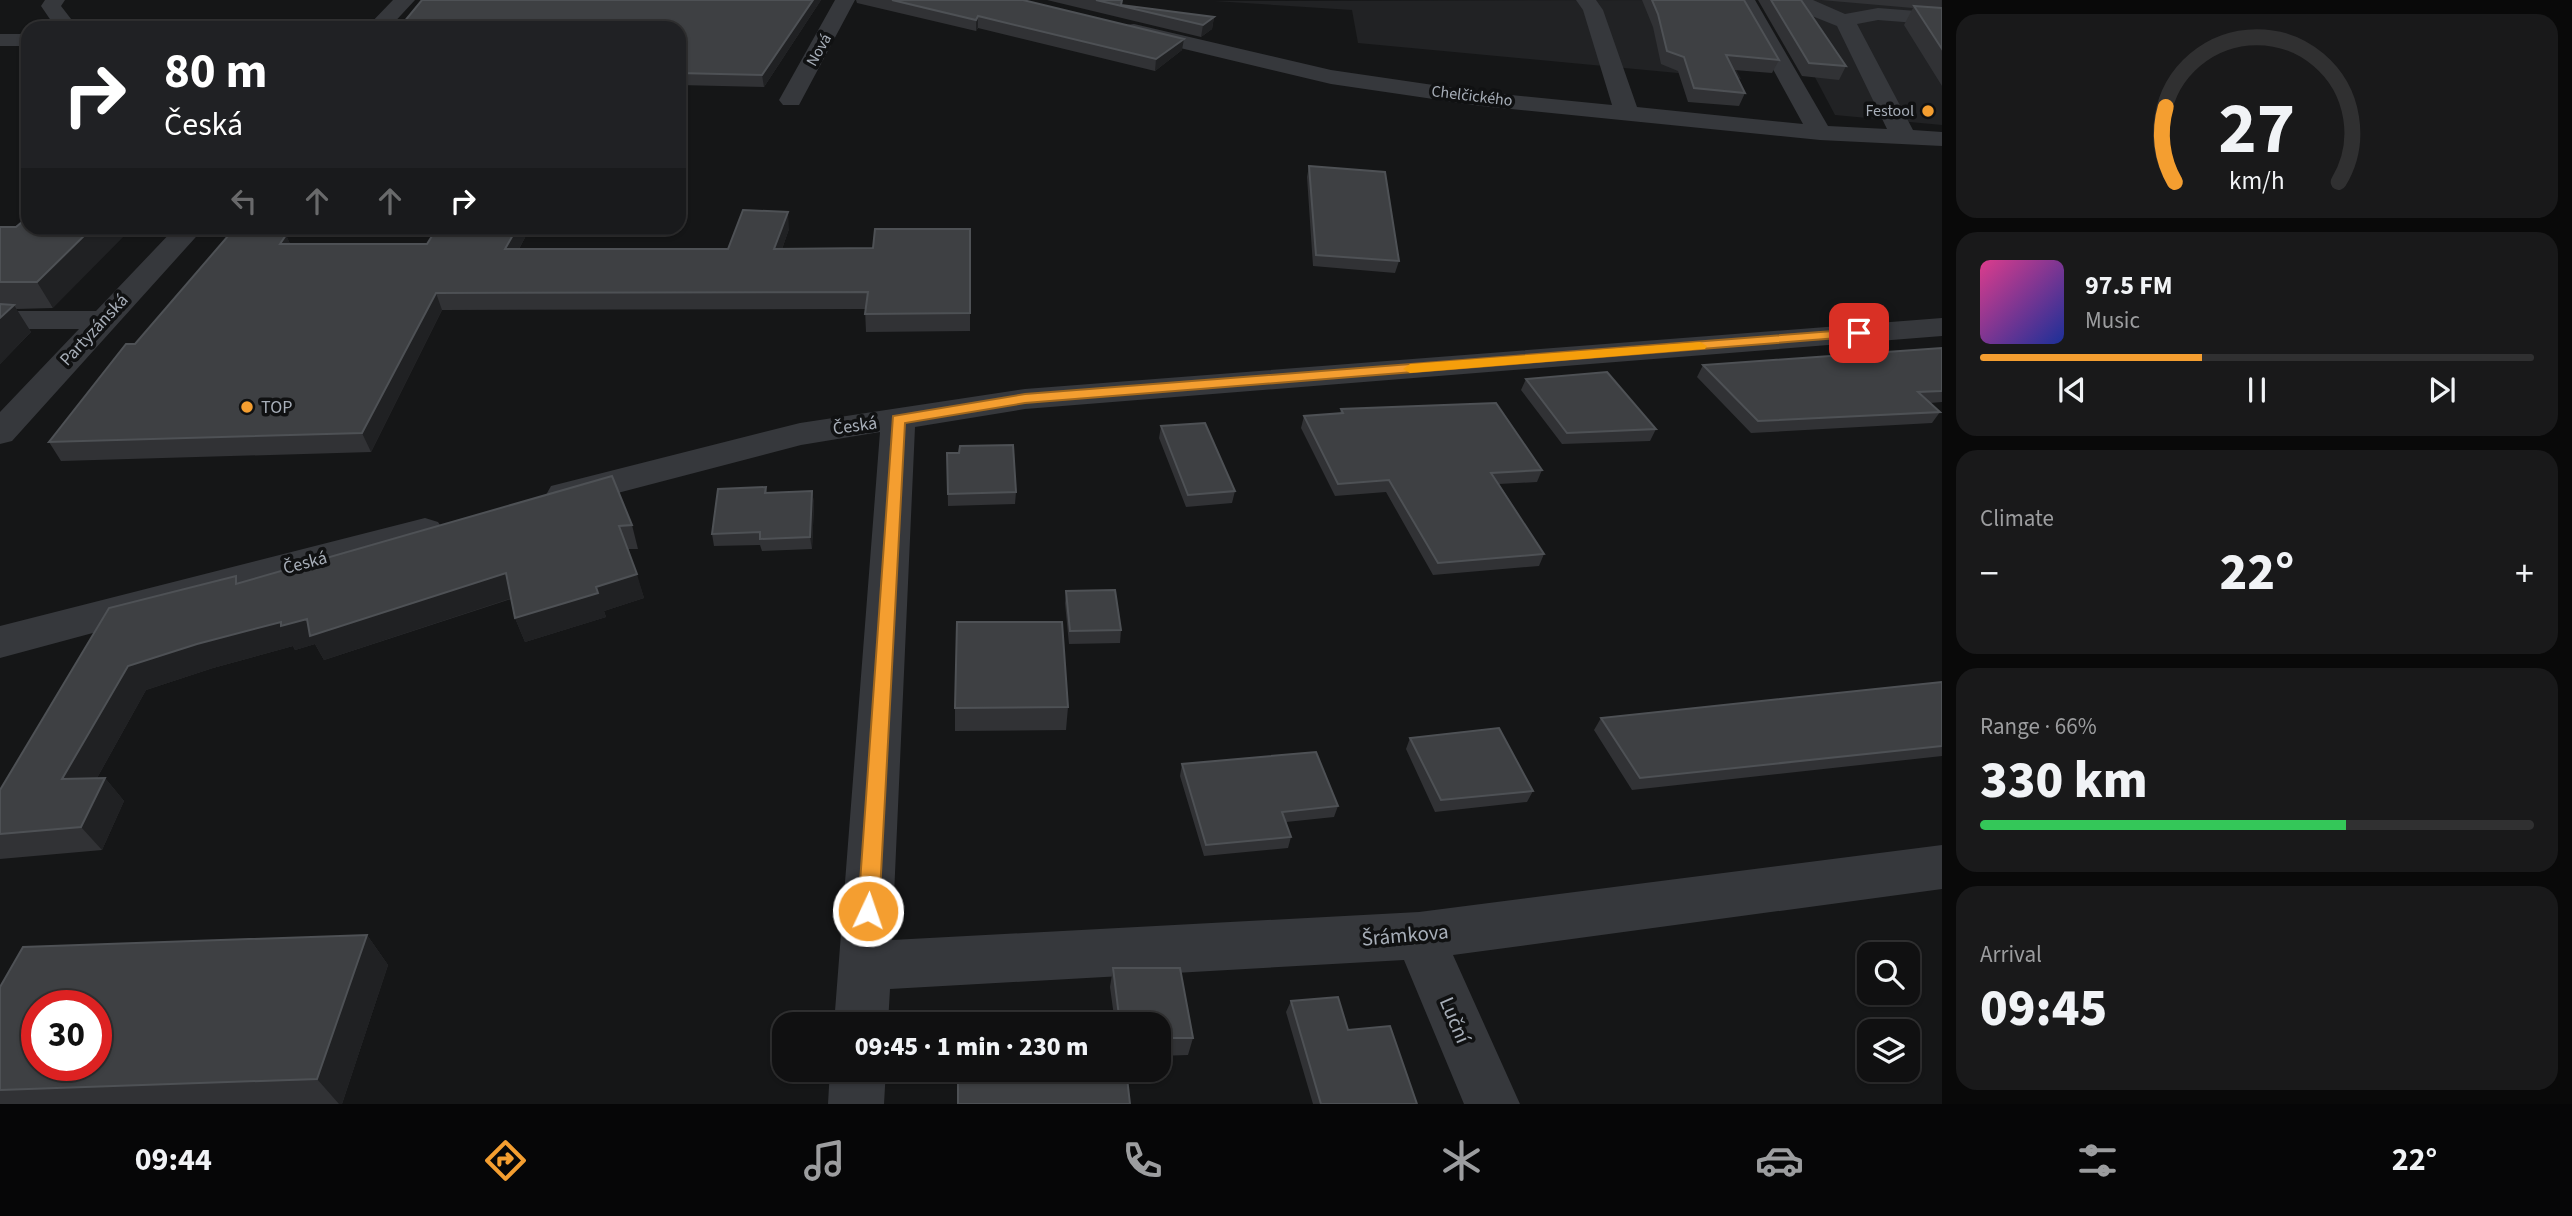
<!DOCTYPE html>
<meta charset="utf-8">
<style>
:root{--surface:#101011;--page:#19191a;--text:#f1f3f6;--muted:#9c9d9f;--line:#303031;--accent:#f49e30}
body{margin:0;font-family:"Source Sans 3",sans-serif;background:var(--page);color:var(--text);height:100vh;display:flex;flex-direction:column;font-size:26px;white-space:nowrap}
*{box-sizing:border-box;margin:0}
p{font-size:23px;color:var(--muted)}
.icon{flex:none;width:38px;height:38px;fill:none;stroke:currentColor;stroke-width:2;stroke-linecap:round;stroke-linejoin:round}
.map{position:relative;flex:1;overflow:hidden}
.details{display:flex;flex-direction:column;gap:14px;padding:14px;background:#090909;width:630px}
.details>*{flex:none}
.guide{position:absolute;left:21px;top:21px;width:665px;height:214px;border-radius:21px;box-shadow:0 2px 5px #0004,0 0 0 2px var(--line);background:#202124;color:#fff;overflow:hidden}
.tools{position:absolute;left:1857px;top:942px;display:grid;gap:14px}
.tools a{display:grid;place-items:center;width:63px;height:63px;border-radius:14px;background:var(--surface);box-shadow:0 2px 5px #0004,0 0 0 2px var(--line);font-size:35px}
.speed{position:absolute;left:21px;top:990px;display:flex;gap:14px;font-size:35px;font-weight:700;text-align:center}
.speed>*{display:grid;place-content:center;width:91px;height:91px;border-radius:50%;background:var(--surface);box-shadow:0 2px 5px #0004,0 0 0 2px var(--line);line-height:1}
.speed .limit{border:10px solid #d22;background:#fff;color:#111}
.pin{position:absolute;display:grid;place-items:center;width:60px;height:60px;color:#fff;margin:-30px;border-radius:14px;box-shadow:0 4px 10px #0006}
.me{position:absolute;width:77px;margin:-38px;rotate:3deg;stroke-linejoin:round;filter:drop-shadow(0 0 5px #0008)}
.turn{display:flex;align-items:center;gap:24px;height:147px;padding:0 28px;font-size:32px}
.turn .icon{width:91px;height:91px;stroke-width:2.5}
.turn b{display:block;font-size:49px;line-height:60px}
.lanes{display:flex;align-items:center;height:66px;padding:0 28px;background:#0003;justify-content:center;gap:35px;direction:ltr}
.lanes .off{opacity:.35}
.big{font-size:52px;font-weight:800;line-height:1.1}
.details .tile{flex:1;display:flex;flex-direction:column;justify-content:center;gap:10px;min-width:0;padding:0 24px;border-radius:21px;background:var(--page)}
.details .dial{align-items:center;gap:0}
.dial svg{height:182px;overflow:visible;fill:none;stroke:var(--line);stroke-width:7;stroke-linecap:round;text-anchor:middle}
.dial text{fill:var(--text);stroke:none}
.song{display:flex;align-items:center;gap:21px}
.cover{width:84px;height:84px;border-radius:10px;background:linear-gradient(135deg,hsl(330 70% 55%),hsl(230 70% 35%))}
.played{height:7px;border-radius:4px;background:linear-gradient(90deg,var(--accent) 40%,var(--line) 40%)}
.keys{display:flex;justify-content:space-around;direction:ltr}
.heat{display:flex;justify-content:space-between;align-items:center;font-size:38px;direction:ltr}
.charge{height:10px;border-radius:5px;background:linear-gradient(90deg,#34c759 66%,var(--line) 0)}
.trip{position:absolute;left:772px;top:1012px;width:399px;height:70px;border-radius:21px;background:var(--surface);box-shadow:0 2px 5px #0004,0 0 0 2px var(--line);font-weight:800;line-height:70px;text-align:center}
.dock{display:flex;height:112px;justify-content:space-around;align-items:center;background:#060607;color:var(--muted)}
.dock .icon{width:49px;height:49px}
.dock .on{color:var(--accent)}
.dock b{font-size:32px;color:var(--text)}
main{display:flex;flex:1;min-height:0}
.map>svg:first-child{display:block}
</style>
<main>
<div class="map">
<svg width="1942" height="1104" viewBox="0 0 1942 1104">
<rect width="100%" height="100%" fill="#151617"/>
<path fill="#212224" d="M1701,0l40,79 -383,-36 -6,-33 -138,-9z
M1774,0h168v125l-107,-10z"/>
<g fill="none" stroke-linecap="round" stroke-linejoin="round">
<path fill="#36383c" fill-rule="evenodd" d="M45,0h20l-4,6 17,22h-22l-15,-22z
M393,0h22l-26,28h-23z
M835,0h20l-56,105h-16l-4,-5z
M1576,0h20l7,10 34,97 166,17 -68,-124h20l73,126 59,3 -50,-103 -30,-12 -18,-14h24l32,14 33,-6 64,5v12l-64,-5 -21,4 56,106 29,2v14l-122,-6 -339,-34 -150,-22 -205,-49 -3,-5 3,-5 8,-1 197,46 150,22 131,13 -29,-95z
M0,34h28v12h-28z
M175,228h29l-192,213 -12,3v-32l79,-83h-79v-18h96z
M1942,318v18l-917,73 -110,18 -23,513 527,-28 523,-67v44l-489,66 67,149h-56l-60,-144 -514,29 -2,35h-54l46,-592 -79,13 -237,62 -13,-3 -5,-9 5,-9 249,-63 225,-34z
M425,518l13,4 6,9 -6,9 -438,118v-32z
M830,1069h56l-2,35h-56z"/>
</g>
<path fill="#313235" d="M821,0l-57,87 -85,-2v-57h-280z
M856,0h167l159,50 -27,21 -177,-43 -2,3 -119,-28z
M1047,0h75l-1,5 93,12 -2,12 -11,8z
M1642,0h102l35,60 -7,13 -38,-3 11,23 -6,13 -51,-4 -10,-31 -17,-7 -8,-37z
M1758,0h43l45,66 -7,14 -37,-4z
M1821,0h121v86l-38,-61 9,-17z
M1309,166l90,95 -4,12 -82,-7 -6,-89z
M0,227h16l37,81 -37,1 15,23 -31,32z
M437,228h93l-11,21h209l61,-20 -7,20 91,-1 97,-19v102l-104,1 -1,-23 -423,1 -71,142 -310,9 -12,-19 86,-98 151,-109 4,9h137z
M1942,348v54l-12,1 10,9 -8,11 -181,10 -54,-56 6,-12z
M1526,379l130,50 -6,12 -88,3 -41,-54z
M1341,409l201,61 -5,12 -38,2 45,70 -5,12 -106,9 -47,-83 -51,4 -34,-68 3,-12 36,-3z
M1161,426l74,65 -3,12 -46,4 -27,-69z
M947,453h12l57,39 -1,12 -67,2z
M612,476l20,49 6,24h-10l16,49 -40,13 2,6 -81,25 -10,-24 -4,-19 -187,61 -9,-16 -20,6 -2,-4 -80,22 -67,22 -49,88h8l19,23 -22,49 -102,9v-69l241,-207z
M766,487l1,6 45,-2 2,12 -2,46 -50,2 -2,-6 -46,1 -2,-12z
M1066,591l55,39 -1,13 -51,1 -4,-41z
M1942,682v74l-310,34 -38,-60 7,-12z
M1068,707l-2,23 -111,1v-23z
M1410,738l123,53 -6,11 -92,10 -29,-63z
M1182,764l156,42 -4,11 -48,5 5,15 -3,11 -84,8 -24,-80z
M367,935l21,30 -46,139h-342v-117z
M1113,968l80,70 -5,17 -30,1v-32h-43l-5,-37z
M1291,1001l126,103h-104l-27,-92z"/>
<path fill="#202123" d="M813,0h8l-57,87 -2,-12z
M978,16v12l-2,3v-11z
M1214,17l-2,12 -11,8 2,-12z
M1184,39l-2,11 -27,21 1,-12z
M788,212l1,17 -13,37 -2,-17z
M92,228h40l-79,80 -16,-26z
M517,228h13l-20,38 -5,-17z
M286,235l8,17 -14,-8z
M436,293l6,17 -71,142 -9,-19z
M14,305l17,27 -31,32v-46z
M812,491l2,12 -2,46 -2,-12z
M506,573l9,24 -191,63 -9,-16 -20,6 -2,-4 -80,22 -67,22 -63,113 -21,-24 66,-113 69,-22 84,-22 26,-3z
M637,574l7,24 -40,13 2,6 -81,25 -10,-24 81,-31z
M105,778l19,23 -22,49 -21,-23z
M367,935l21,30 -46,139h-3l-22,-25z"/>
<path fill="#3e4043" stroke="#4e5155" stroke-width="2" fill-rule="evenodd" d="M422,0h391l-51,75 -83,-2v-45h-280z
M892,0h131l161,39 -28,20 -178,-43 -2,4z
M1096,0h26l-1,5 93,12 -11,8z
M1652,0h92l35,60 -53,-5 19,38 -51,-5 -10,-31 -17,-6 -9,-37z
M1771,0h30l45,66 -37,-3z
M1914,6l28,2v41z
M1309,166l76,6 14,89 -83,-6z
M743,210l45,2 -14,37 99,-1 2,-19h95v84l-105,1 3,-22 -432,1 -74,140 -313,9 77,-98h9l93,-108 58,-1 -6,9h147l10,-16h80l-12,21h223z
M28,217v11h64l-55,54h-37v-55h16z
M0,304l14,1 -14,13z
M1942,348v43l-24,1 22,20 -182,9 -55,-56z
M1607,372l49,57 -89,4 -41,-54z
M1496,403l46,67 -51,3 53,81 -106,9 -49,-83 -51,4 -34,-68 39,-3 -2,-4z
M1205,423l30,68 -47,4 -27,-69z
M1013,445l3,47 -68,2 -1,-41h12l1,-7z
M612,476l20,49 -13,1 18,48 -41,13 2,6 -83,25 -9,-45 -196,63 -3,-17 -26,7v-4l-84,22 -69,22 -66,113 43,-1 -24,49 -81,7v-44l109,-182 127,-32v8z
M766,487l-1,6 47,-2 -2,46 -50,2v-7l-48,2 6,-45z
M1115,590l6,40 -51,1 -4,-40z
M957,622h105l6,85 -113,1z
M1942,682v64l-302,32 -39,-60z
M1499,728l34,63 -92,9 -31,-62z
M1316,752l22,54 -56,6 9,25 -85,8 -24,-81z
M367,935l-50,144 -317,11v-103l23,-40zM37,1006h59v60h-59z
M1113,968h67l13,70h-35v-14h-38z
M1338,997l10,33 42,-4 27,78h-96l-30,-103z
M958,1069h168l4,35h-172z"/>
<path fill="#f49e30" stroke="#9f671f" stroke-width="2" d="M1859,329l4,2v5l-838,67 -120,20 -26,488 -3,7 -8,3 -7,-3 -3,-7 35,-495 132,-22z"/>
<path fill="#f59e0b" d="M1700,342l7,4 -2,3 -295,24 -7,-4 7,-5z"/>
<g fill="#f49e30" stroke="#101112" stroke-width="2.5">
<circle cx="1928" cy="111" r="7"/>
<circle cx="247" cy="407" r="7"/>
</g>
<g text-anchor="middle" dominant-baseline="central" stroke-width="7" stroke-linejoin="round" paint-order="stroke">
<g font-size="16" fill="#a7aeb8" stroke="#101112">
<text transform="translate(819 50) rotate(-61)">Nová</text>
<text transform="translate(1472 96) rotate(7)">Chelčického</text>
</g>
<g font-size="16" fill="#a7aeb8" stroke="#101112" text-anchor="end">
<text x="1914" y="111">Festool</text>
</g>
<g font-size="18" fill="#a7aeb8" stroke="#101112">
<text transform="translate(94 330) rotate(-47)">Partyzánská</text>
<text transform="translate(855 426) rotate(-8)">Česká</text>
<text transform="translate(305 563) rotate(-15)">Česká</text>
</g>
<g font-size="18" fill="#a7aeb8" stroke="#101112" text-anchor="start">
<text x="261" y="407">TOP</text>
</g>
<g font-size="21" fill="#a7aeb8" stroke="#101112">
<text transform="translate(1405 935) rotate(-5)">Šrámkova</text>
<text transform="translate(1455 1020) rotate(67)">Luční</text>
</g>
</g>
</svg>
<div class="tools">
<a><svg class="icon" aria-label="search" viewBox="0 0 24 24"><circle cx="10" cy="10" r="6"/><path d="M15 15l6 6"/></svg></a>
<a><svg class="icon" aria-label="layers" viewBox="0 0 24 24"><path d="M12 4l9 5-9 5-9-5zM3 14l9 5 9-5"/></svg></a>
</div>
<div class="speed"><div class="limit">30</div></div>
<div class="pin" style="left:1859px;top:333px;background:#d93025"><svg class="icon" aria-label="arrive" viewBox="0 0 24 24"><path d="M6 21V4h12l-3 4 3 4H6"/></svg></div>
<svg class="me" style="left:868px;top:911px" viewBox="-20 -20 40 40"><circle r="17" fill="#f49e30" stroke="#fff" stroke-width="3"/><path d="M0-11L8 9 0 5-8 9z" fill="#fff"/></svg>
<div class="trip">09:45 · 1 min · 230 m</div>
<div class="guide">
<div class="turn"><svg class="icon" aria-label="right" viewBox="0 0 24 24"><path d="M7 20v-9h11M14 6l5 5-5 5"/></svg><div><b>80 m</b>Česká</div></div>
<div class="lanes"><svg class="icon off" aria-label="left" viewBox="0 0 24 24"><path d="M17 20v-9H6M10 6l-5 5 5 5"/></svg><svg class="icon off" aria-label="ahead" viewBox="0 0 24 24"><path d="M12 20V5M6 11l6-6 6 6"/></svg><svg class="icon off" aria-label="ahead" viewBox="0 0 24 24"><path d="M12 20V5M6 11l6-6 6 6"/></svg><svg class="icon" aria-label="right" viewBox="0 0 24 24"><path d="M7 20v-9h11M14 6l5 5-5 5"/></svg></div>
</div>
</div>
<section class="details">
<div class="tile dial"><svg viewBox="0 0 100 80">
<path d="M14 69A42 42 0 1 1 86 69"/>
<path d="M14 69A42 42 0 0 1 10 36" stroke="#f49e30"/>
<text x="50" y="56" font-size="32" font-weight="700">27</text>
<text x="50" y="72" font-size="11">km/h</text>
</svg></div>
<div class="tile">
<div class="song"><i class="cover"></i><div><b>97.5 FM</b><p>Music</p></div></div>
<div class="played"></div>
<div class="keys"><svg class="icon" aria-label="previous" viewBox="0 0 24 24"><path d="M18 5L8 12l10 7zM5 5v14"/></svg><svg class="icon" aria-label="pause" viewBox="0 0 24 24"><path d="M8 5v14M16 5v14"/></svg><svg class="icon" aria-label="next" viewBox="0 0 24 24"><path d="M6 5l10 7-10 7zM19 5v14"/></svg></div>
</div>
<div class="tile"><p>Climate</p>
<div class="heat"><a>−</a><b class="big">22°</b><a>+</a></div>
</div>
<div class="tile"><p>Range · 66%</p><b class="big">330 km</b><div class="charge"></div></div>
<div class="tile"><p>Arrival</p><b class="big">09:45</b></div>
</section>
</main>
<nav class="dock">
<b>09:44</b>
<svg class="icon on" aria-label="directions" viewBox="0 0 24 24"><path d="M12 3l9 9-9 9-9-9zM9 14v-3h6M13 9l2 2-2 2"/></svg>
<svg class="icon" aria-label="music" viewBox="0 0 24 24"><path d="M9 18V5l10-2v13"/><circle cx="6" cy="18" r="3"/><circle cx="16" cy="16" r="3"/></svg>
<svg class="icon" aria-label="phone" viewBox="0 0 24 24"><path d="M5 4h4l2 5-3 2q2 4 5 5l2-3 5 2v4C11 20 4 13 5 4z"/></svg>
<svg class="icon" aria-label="climate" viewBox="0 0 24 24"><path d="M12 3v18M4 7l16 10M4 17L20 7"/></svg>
<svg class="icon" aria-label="car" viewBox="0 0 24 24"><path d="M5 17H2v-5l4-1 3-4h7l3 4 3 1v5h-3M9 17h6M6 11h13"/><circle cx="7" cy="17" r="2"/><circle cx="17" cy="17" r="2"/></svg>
<svg class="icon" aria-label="filters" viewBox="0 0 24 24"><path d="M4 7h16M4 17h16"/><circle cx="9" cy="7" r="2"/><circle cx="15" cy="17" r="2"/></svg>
<b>22°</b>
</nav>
